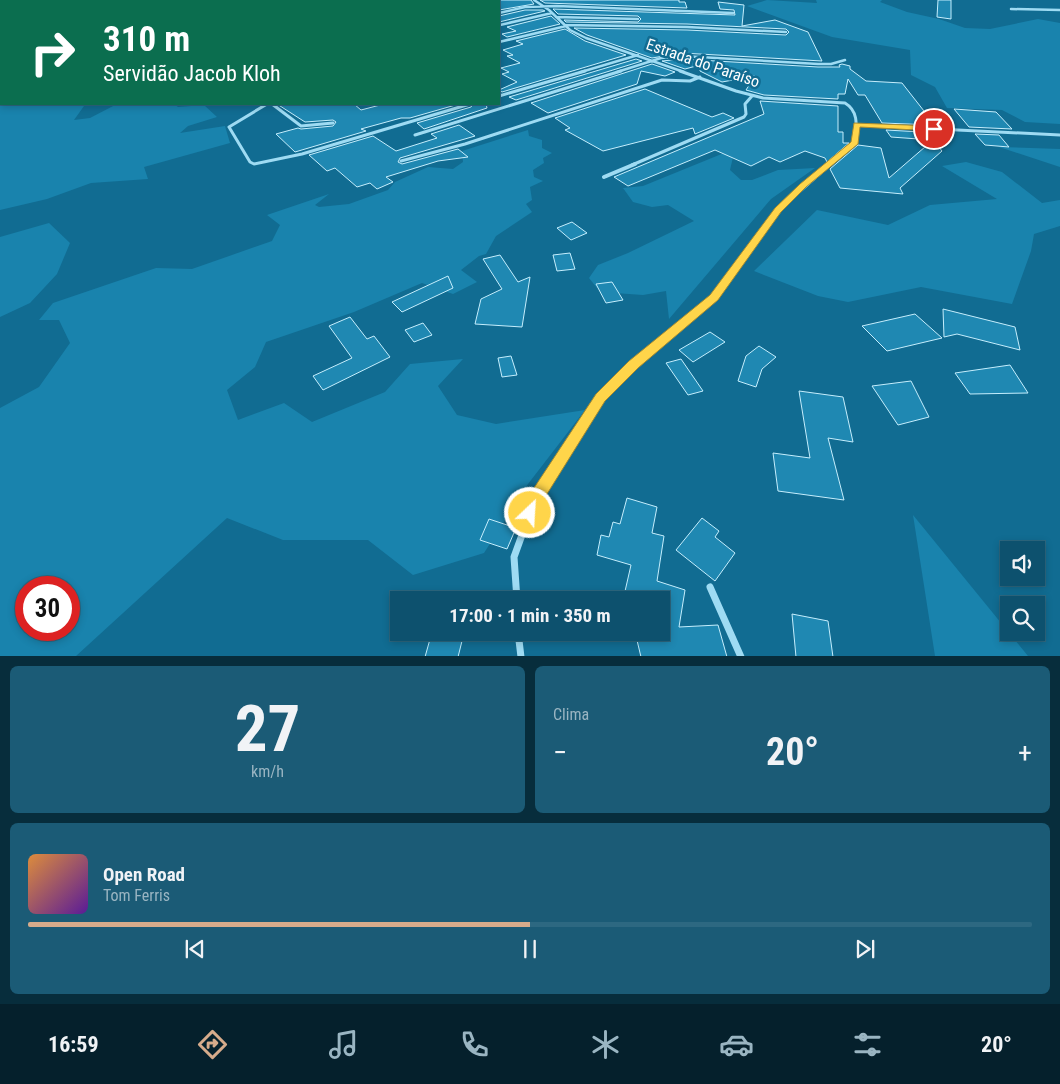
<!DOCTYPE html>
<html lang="pt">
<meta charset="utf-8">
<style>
:root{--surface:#0d516e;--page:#1b5b76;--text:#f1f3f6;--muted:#9ab5c2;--line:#2d6881;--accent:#d6ab8b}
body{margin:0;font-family:"Roboto Condensed",sans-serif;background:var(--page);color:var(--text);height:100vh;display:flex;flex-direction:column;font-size:19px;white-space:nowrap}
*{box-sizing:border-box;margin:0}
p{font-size:16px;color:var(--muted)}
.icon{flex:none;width:28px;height:28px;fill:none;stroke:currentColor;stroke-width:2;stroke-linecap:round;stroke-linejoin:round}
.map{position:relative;height:656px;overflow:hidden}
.sheet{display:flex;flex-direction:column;gap:10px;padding:10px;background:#072d3c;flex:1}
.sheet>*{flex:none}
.banner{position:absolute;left:0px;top:0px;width:500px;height:105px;box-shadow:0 2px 8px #0003,0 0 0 1px var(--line);background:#0b6e4f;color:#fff;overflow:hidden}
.fabs{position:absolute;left:1000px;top:541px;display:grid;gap:10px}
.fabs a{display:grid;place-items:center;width:45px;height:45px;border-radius:0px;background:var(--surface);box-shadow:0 2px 8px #0003,0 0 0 1px var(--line);font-size:25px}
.speed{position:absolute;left:15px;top:576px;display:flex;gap:10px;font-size:25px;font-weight:700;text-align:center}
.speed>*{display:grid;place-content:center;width:65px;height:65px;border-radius:50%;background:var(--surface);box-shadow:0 2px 8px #0003,0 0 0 1px var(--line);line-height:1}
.speed .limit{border:8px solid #d22;background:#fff;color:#111}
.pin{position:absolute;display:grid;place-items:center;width:42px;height:42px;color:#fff;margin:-21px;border:2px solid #fff;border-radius:50%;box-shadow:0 1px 5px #0007}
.me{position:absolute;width:55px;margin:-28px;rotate:25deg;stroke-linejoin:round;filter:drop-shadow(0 0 4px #0008)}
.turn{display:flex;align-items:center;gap:18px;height:105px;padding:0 20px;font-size:22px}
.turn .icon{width:65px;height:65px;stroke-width:2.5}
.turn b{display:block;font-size:35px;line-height:42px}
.big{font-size:38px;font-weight:700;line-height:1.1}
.sheet .card{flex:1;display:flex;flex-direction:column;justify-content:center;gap:8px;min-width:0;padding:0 18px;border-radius:8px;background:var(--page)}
.sheet .dial{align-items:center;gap:0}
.dial b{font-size:65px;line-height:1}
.song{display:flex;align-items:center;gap:15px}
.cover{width:60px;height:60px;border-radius:8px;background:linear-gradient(135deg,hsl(30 70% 55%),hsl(270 70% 35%))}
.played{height:5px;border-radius:2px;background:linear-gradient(90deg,var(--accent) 50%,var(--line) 50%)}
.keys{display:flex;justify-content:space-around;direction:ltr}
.heat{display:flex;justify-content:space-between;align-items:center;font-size:28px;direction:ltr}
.sheet .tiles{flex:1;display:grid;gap:10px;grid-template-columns:1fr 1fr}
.card:last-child{grid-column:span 2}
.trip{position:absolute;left:390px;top:591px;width:280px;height:50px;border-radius:0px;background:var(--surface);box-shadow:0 2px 8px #0003,0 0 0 1px var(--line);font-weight:700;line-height:50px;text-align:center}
.tabs{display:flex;height:80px;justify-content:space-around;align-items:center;background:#05202c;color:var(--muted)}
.tabs .icon{width:35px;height:35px}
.tabs .current{color:var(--accent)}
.tabs b{font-size:22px;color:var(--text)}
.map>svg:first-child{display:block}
</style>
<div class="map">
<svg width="1060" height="657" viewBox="0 0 1060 657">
<rect width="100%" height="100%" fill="#116c92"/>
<path fill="#1983ad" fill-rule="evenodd" d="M0,0h289l-288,1 -1,58z
M767,0l50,3 -1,-3h66l-2,2 27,10 32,7 26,9 25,1 48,-10 22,4v101l-35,-2 -23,-12 -55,-2 -12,-21 -24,-12 -1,-25 -78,-13 -85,-31z
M0,68l1,36h93l-10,2 -10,14 16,-2 27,-14h57l4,3 26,-2 13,12 -29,9 -8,7 45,-7 5,17 -86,24 4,12 -57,4 -44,16 -47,11z
M528,130l1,6 13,4v8l10,5 -9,5 1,5 -11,7 1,7 9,4 -13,6 2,13 -6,4 6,8 -36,24 -10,18 -7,2 -18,14 16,12 -24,12 -31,-11 -68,29 -88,30 -11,25 -28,23 11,30 46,-17 28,19 73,-30 25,-28 53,-5 -25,27 19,29 39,9 89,-14 -57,74 -44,69 -71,22 -45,-35h-85l-56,-22 -151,138 -76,1v-249l39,-21 31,-44 -11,-23h-20l14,-17 103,-35 36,1 80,-28 8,-16 -13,-10 62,-21 -14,11 4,2 30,-3 39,-14 7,-8 33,-15 25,2 10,-7 -1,-11zM26,588h43v42h-43z
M999,147l61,2v18z
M724,153l9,4 -3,13 11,10h11l26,-10 37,-2 -44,31 -102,120 -3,-28 -23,4 -28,-2 -18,-5 -8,-10 9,-13 30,-12 66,-32 -26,-16 -16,2 -19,-5 -10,-14 20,-2z
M966,162l36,10 40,31 18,-3v26l-26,8 -3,17 -19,53 -91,-17 -73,15 -30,-6 -64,-25 63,-61 71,15 42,-20 67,-6 -55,-33z
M49,223l21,20 -13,31 -27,29 -30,14v-80z
M913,515l115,141h-93z"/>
<path fill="#1f88b2" stroke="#c5eefd" d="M499,0h32l3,4 -35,6z
M540,0h139v2h6l2,6 -142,-5z
M938,0h13v19l-14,-2z
M718,2l26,3 -2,21 33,-6 33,12 14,29 -140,-8 -30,5 -65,-23 -13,-7 113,2 99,5 3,-3 -3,-3 -99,-5 -121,-2 -2,-2 74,2 3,-3 -3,-3 -80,-2 -5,-5 182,6 -1,-5 -14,-1z
M525,10h18l2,1 -46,11v-6z
M551,16l9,8 -53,13 -5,-3 14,-3 -9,-4z
M565,29l20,12 41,14 -124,37 -3,-2 18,-8 -15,-8 7,-2 -8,-4 19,-5 -13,-7 6,-1 -10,-5 20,-6 -7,-3z
M636,59l6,2 -126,39 -7,-3z
M682,59l136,8h22l-1,-2 3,-1 8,2v3l16,12 36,2 33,42 -53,-2 -17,-28h-7l-10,-16 -3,15h-7v5l-74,-4 -18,-5 9,-14 -33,6 -22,-11v-6l-15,4 -23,-8z
M652,64l23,8 -10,4 -24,-5 -4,13 -89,29 -17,-10z
M645,89l67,28 11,-4 11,5 -39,16 -2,-6 -90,23 -38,-21 5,-2 -15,-10z
M760,101l78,5v26h5v11h6l-22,19 -2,-4 -20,-7 -25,11 -11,-5 -18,9 -36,-16 -87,36 -14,-9 150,-63z
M277,104h77l7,6 23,-6h75l-49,14h-9l-40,11 5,2 -71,21 -19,-18 22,-6 3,1 32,-3 3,-4 -3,-2 -28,2z
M473,104h13l1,4 -63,21 -7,-6 54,-16z
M954,109l42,3 16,17 -43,-2z
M459,125l16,11 -75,22 -2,4 4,2 56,-15 10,8 -30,4 -52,16 7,5 -16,7 -7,-6 -13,4 -22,-19 -8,3 -18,-16 64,-19 23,15 41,-13 -6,-4z
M886,130l54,3 6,8 -55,-4z
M975,134l24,1 10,12 -24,-2z
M933,140l9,11 -42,37 3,6 -63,-6 -10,-19 28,-24 23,3 8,30z
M572,222l15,11 -16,7 -14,-12z
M570,253l5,16 -18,2 -4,-16z
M500,255l18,27 12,-5 -8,50 -47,-3 6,-25 21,-10 -19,-30z
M448,276l5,12 -51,24 -10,-10z
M612,282l11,18 -17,3 -10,-19z
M943,309l72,18 5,23 -63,-16 -13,3z
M915,314l27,24 -55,13 -25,-25z
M350,317l17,22 7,-3 16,21 -67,33 -10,-14 39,-18 -23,-32z
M423,323l9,12 -18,7 -9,-12z
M710,332l15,10 -32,20 -14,-12z
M759,346l17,11 -14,12 -6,18 -18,-6 8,-25z
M511,356l6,19 -15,2 -4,-19z
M681,359l22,32 -15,4 -22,-32z
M1010,365l18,28 -58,1 -15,-21z
M911,381l18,36 -31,8 -26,-39z
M799,391l44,6 10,45 -25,-4 16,62 -66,-9 -5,-38 37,5z
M627,498l30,9 -5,26 12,3 -7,45 28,9 -6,37 39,-2 9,32h-86l-6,-25h26v-32h-38l8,-35 -34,-10 4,-20 8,2 4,-15 7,2z
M702,518l17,13 -4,6 20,16 -20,28 -39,-31z
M489,519l27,9 -9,21 -27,-9z
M792,614l36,7 5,36h-37z
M432,632l31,5 -5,20h-33z"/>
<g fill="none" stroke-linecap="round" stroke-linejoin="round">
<path stroke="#9edbf3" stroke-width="2.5" d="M534,0l15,10 21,20 16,8 98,34
M341,1l7,-1
M490,1l6,-1
M1011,9l49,1
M499,13l26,-6 32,-1 176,7
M556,17l82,2
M500,25l52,-12
M565,25l122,2 99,5
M499,42l67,-16
M581,72l57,-17
M617,72l44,-14 21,-2 136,8h13l14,-4"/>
<path stroke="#9edbf3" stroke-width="3" d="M680,71l56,20 27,7 82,5c15,9 11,25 10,40l-27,22
M499,96l86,-25
M267,104l-38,23 21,35 4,2 48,-10 168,-50
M272,104l29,22 32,-3
M857,125l203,10
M415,135l206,-64
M401,161l64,-17 197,-64 28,1 10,-4
M632,165l112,-48 2,-3 -1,-10 7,-8"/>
<path stroke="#9edbf3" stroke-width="4" d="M604,177l31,-13
M721,287l57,-77 52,-46"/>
<path stroke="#9edbf3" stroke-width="5" d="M568,447l32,-50 33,-33 81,-67 8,-11"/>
<path stroke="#9edbf3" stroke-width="7" d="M710,587l31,70
M517,600l-3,-43 21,-58 34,-53
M518,632l3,25"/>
</g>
<path fill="#ffd54a" stroke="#a68a30" d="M854,123l80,3 4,3 -4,2 -74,-4 -2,17 -52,43 -25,25 -63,88 -80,68 -33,33 -63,101 -7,16 -5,2 -5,-2 -3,-5 8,-19 66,-100 33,-33 81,-66 65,-87 25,-24 51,-42z"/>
<g text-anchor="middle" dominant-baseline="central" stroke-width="5" stroke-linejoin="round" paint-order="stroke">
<g font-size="16" fill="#fff" stroke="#116c92">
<text transform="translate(703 63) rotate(19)">Estrada do Paraíso</text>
</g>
</g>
</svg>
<div class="fabs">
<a><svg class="icon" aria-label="sound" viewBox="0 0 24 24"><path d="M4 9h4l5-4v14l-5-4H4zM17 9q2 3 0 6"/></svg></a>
<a><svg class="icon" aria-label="search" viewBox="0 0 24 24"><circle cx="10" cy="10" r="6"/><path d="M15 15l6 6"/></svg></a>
</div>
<div class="speed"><div class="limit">30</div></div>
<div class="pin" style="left:934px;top:129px;background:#d93025"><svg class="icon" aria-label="arrive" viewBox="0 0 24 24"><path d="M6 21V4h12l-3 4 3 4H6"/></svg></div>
<svg class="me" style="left:530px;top:513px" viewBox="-20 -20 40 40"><circle r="17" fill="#ffd54a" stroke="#fff" stroke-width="3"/><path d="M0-11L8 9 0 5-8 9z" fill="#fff"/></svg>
<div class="trip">17:00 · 1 min · 350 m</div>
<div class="banner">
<div class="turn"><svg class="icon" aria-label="right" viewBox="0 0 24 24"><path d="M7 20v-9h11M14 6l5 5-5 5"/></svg><div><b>310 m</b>Servidão Jacob Kloh</div></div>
</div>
</div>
<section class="sheet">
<div class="tiles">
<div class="card dial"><b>27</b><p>km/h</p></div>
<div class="card"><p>Clima</p>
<div class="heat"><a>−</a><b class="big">20°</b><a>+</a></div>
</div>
<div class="card">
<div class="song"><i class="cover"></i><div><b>Open Road</b><p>Tom Ferris</p></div></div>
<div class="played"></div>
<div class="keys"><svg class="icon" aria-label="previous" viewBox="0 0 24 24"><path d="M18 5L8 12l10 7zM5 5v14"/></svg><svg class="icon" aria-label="pause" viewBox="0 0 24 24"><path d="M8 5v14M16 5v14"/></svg><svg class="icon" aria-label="next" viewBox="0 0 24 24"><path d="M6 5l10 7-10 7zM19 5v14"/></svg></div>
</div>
</div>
</section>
<nav class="tabs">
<b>16:59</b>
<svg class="icon current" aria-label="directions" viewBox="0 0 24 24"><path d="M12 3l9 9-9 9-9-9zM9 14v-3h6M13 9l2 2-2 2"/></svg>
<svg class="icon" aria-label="music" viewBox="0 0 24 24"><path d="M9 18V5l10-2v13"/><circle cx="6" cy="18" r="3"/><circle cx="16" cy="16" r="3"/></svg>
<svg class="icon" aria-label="phone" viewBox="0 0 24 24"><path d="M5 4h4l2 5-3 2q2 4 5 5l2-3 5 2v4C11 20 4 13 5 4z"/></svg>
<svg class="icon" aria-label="climate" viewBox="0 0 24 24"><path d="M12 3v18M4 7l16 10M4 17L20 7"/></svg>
<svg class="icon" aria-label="car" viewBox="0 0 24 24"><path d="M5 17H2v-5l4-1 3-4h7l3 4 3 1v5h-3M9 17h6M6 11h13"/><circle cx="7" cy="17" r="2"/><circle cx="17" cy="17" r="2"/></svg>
<svg class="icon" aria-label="filters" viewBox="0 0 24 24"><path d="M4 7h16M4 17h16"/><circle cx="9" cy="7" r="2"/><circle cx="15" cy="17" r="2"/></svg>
<b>20°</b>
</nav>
